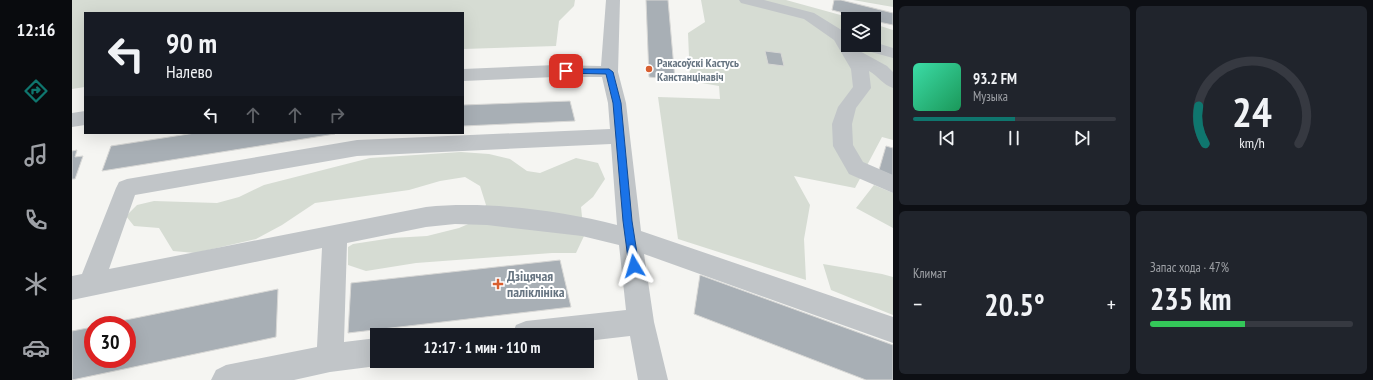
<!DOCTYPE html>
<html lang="ru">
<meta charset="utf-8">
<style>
:root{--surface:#171b24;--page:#20242c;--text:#f1f3f6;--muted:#9ea1a6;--line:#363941;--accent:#0f766e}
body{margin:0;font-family:"PT Sans Narrow",sans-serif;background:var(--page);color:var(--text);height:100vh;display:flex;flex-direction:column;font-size:15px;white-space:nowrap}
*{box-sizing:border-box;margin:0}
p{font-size:13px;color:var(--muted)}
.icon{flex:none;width:22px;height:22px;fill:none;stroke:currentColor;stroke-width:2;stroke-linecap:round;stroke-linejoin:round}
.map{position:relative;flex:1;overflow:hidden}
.drawer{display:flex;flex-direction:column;gap:6px;padding:6px;background:#0d0f14;width:480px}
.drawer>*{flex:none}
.banner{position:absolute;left:12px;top:12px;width:380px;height:122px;border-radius:0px;box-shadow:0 4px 16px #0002;background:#171b24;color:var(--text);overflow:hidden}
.fabs{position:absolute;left:769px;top:12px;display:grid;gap:8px}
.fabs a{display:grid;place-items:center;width:40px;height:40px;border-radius:0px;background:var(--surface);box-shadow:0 4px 16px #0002;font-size:20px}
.speed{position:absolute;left:12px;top:316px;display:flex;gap:8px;font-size:20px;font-weight:700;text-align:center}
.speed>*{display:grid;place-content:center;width:52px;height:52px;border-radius:50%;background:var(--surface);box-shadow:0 4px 16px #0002;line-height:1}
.speed .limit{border:6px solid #d22;background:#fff;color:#111}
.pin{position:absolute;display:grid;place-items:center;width:34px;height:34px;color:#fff;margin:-17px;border-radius:8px;box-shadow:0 2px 6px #0006}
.me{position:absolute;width:44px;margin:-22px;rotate:353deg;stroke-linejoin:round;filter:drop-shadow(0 0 3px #0008)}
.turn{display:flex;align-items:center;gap:14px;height:84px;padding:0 16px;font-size:18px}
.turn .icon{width:52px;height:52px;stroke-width:2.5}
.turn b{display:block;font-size:28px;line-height:34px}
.lanes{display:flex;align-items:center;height:38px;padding:0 16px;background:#0003;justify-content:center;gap:20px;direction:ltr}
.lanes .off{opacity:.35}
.big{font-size:30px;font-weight:700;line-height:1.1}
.drawer .widget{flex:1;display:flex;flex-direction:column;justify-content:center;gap:6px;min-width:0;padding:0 14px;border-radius:6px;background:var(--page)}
.drawer .dial{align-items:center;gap:0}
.dial svg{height:104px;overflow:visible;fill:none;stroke:var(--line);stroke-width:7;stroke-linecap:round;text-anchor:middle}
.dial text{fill:var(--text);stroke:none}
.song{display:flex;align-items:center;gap:12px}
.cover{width:48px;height:48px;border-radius:6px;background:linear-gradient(135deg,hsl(160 70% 55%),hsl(150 70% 35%))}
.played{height:4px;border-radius:2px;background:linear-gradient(90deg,var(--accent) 50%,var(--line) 50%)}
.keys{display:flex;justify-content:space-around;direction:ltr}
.heat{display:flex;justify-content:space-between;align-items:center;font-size:22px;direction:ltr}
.charge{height:6px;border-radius:3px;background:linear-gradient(90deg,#34c759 47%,var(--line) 0)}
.drawer .tiles{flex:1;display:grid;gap:6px;grid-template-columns:repeat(2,1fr)}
.trip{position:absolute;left:298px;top:328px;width:224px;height:40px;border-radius:0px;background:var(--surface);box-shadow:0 4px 16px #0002;font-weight:700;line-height:40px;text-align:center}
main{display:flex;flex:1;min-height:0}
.menu{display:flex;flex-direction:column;width:72px;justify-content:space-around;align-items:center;background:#090b0e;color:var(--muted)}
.menu .icon{width:28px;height:28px}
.menu .selected{color:var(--accent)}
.menu b{font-size:18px;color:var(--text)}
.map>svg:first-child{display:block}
</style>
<main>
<nav class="menu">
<b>12:16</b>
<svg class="icon selected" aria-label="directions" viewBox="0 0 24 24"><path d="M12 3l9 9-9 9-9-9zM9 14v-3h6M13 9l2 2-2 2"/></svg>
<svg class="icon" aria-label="music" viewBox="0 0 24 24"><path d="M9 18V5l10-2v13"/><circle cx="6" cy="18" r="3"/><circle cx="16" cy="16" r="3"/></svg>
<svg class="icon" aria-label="phone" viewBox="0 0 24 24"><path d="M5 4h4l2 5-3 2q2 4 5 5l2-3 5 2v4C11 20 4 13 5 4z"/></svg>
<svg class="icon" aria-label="climate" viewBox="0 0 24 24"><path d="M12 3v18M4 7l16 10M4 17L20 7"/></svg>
<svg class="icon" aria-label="car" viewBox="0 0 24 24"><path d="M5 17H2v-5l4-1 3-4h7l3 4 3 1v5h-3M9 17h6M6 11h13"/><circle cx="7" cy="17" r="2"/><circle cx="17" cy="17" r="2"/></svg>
</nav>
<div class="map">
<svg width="821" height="380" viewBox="0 0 821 380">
<rect width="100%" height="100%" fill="#f5f5f2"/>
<path fill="#d6dcd3" d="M0,0h503l-1,6 -15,15 -3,25 -93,3v-36h-378v74l-13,2z
M629,0h85l69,19h-7v26h26v-21l19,6v110l-11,-3 -27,51 -61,-12 16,29 -6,34 2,41 -128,-41 -20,-142 62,2 -1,-13 -29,-5 -2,-48 17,-11z
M781,0h40v7z
M389,152l28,2 21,5 17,12 13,2 36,-15 22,5 7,16 -12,18 -12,10 3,29 -8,17h-24l-136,10 -50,8 -18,-6v-18l5,-3 39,-6 35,-2 32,-8 14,-6 13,-17 -6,-19 -15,-9 -25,4 -31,9 -94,13 -33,22 -26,14 -61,14 -22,-2 -14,-23 -25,-2 -8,-10 11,-11 17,-4 63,2 22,-6 25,-12 106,-27z
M802,185l19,8v35l-37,-20z
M751,264l59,10 11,3v38l-62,-25z"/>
<path fill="#a8afb5" stroke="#d7d7d5" d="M574,0h22l7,80 -26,-3z
M762,0h7l52,13v12l-19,-4v-2h-7l-35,-9z
M693,51l16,2 3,13 -16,-2z
M498,101l5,20 -112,5v-21z
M123,133h140v1l-233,37 9,-25z
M814,146l7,2v28l-14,-6z
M5,150l-2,7 8,-1 -8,23h-3v-28z
M488,260l11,47 -223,26 3,-50z
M628,275l193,70v35h-27l-172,-66z
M206,289l-2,48 -204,43v-49l21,-4v32h34v-34h-26z"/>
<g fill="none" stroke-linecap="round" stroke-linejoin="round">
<path fill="#c1c5c8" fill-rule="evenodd" d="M534,0h14l-2,72 8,31 15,128 252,86v26l-249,-89 10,68 14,58h-30l-8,-44 -43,5v-6h-75l4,-10 10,-4 100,-11 -7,-65 -37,-9 -95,-11 -32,-1 -29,3 -79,16 -3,99 33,-4v23h10l-10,5 -47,6 -36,8h-83l5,-10 10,-5 91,-18 5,-99 -250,52v-24l10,-2 34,-86 3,-6 8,-3 230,-39 253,-11 -2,-26 -6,-26h-47l-92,4v-12l92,-4 46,1zM539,144l6,81c-60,-15 -130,-24 -191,-18l-317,62 26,-74 222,-39z
M667,0h25l50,13 34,21v11h5l3,4 31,17 6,6v16c-10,-3 -15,-12 -24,-17l2,17 -15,20 -4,16 1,21 10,17 30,13v18l-44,-19 -16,-28 -1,-22 6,-17 15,-20 -2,-18 -17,-29 -30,-21 -63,-16z
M802,42l19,6v10l-33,-9 -2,-4h16z
M13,111v14l-13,2v-14z"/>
</g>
<path fill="#1a73e8" stroke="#114b97" d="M494,69h43l4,3 8,31 11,118 7,45 -1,3 -4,2 -4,-2 -1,-3 -6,-45 -10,-118 -7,-29 -43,-1 -1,-2z"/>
<g fill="#d85f30" stroke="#fff" stroke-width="1.5">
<circle cx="577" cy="69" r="4"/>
<path d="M424 278h4v4h4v4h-4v4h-4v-4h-4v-4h4z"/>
</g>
<g text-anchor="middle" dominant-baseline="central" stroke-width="4" stroke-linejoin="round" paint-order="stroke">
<g font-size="12" font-weight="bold" fill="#667481" stroke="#fff" text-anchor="start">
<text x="585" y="62">Ракасоўскі Кастусь<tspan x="585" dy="14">Канстанцінавіч</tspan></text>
</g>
<g font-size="14" font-weight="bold" fill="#667481" stroke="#fff" text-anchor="start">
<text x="435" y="276">Дзіцячая<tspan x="435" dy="16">паліклініка</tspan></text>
</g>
</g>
</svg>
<div class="fabs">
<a><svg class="icon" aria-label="layers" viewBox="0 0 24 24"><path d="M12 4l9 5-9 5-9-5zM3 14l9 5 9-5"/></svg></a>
</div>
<div class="speed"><div class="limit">30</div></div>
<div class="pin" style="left:494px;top:71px;background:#d93025"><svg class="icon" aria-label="arrive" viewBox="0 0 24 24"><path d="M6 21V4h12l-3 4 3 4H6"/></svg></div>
<svg class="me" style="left:562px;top:266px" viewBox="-20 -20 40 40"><path d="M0-17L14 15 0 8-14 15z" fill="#1a73e8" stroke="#fff" stroke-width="4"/></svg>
<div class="trip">12:17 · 1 мин · 110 m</div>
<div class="banner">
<div class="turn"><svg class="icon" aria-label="left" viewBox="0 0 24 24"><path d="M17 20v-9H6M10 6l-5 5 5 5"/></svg><div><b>90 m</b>Налево</div></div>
<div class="lanes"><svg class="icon" aria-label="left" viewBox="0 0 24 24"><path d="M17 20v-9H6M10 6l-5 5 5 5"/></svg><svg class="icon off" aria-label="ahead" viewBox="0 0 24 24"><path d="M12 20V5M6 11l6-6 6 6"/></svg><svg class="icon off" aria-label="ahead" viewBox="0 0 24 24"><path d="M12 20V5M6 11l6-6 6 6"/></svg><svg class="icon off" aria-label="right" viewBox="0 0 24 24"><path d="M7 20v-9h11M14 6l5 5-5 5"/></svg></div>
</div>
</div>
<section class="drawer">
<div class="tiles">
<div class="widget">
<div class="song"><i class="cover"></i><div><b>93.2 FM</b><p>Музыка</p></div></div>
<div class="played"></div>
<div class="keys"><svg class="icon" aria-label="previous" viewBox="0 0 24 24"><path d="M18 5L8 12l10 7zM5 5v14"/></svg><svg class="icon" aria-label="pause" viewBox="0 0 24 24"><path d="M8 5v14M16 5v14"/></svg><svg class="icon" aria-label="next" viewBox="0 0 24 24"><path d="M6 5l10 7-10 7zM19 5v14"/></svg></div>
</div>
<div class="widget dial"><svg viewBox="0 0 100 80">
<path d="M14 69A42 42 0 1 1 86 69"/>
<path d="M14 69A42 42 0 0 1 9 40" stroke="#0f766e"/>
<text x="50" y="56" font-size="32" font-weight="700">24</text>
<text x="50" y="72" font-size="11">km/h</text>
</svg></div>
<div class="widget"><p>Климат</p>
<div class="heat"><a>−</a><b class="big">20.5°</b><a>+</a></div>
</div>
<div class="widget"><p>Запас хода · 47%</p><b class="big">235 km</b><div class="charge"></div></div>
</div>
</section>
</main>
